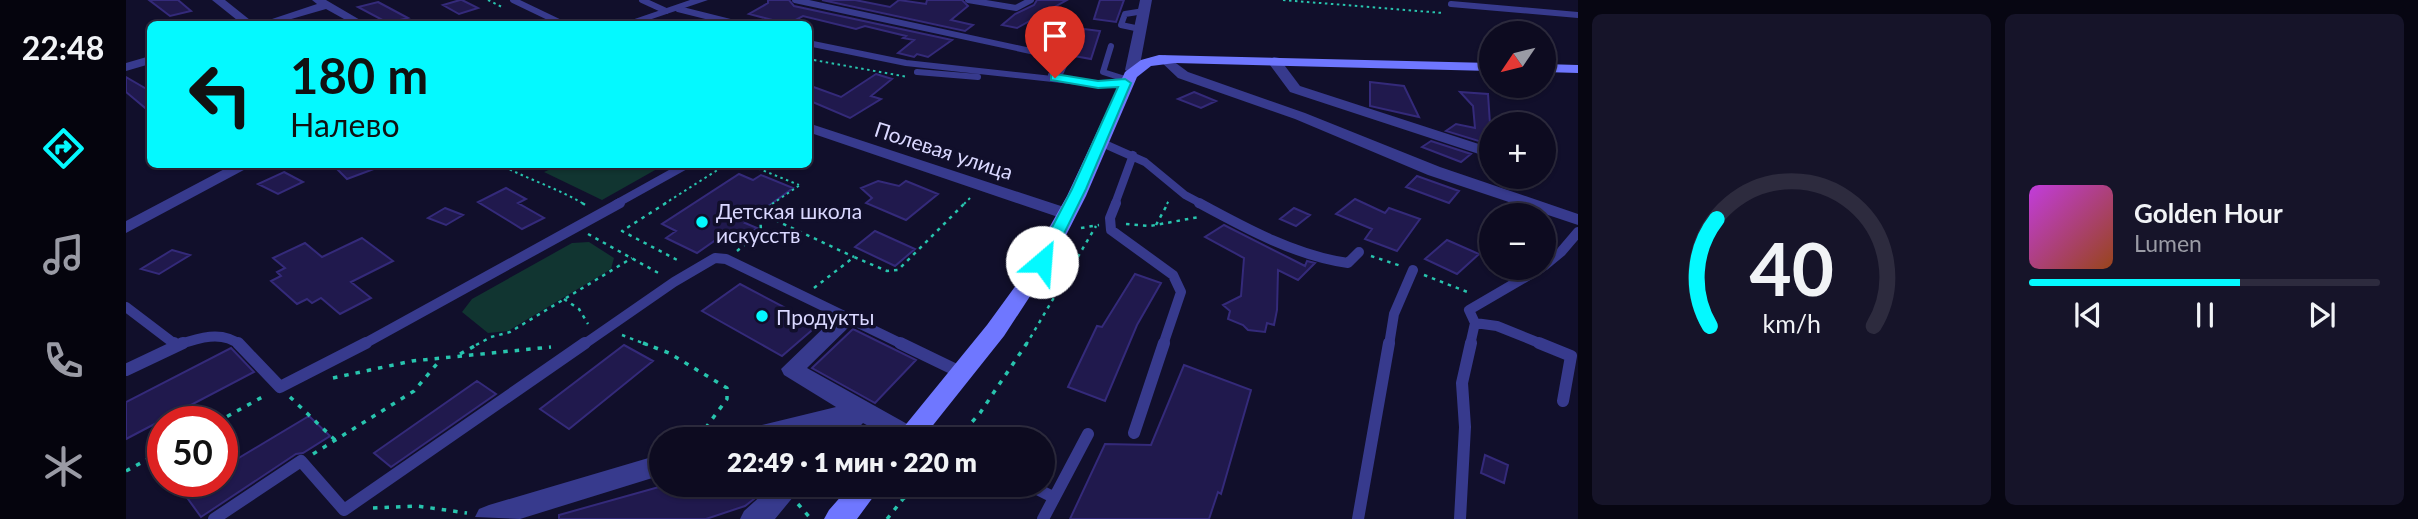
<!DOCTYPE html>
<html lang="ru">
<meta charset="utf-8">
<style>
:root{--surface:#0d0b20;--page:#161429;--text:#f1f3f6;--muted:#9a9ba5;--line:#2d2b3e;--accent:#04f9ff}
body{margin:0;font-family:Lato,sans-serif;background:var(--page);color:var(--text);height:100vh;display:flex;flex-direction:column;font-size:26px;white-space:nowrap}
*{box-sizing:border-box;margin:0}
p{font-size:23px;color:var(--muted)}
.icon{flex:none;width:38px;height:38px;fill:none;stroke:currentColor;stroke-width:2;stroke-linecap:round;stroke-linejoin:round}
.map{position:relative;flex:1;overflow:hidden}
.details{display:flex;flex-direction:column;gap:14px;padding:14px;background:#070612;width:840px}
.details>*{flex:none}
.banner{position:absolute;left:21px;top:21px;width:665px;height:147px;border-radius:10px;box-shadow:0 2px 5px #0004,0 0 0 2px var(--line);background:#04f9ff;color:#111;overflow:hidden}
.needle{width:46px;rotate:235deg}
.fabs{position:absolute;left:1353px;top:21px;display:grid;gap:14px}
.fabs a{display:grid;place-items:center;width:77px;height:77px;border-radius:50%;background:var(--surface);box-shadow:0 2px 5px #0004,0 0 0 2px var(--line);font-size:35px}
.speed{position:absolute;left:21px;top:406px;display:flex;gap:14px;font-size:35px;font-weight:700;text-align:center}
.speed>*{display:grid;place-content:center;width:91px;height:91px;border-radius:50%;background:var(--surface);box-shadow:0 2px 5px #0004,0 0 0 2px var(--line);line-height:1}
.speed .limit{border:10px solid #d22;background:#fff;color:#111}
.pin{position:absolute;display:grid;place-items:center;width:60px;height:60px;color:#fff;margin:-72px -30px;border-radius:50% 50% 50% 0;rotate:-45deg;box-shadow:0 0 7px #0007}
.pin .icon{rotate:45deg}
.me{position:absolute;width:77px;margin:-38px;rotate:27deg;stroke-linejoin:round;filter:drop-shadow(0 0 5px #0008)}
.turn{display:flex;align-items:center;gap:24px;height:147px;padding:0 28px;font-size:32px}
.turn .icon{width:91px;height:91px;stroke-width:2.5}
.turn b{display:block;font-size:49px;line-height:60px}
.details .card{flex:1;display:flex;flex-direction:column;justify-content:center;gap:10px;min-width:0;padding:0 24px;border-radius:10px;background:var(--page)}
.details .dial{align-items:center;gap:0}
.dial svg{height:182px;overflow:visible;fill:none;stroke:var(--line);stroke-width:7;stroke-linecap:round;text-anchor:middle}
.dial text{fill:var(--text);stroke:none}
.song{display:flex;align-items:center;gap:21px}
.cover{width:84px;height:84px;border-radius:10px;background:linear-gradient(135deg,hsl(290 70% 55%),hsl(20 70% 35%))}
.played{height:7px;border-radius:4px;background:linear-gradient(90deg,var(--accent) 60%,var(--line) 60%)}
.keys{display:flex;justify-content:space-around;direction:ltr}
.details .tiles{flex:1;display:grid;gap:14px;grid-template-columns:repeat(2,1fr)}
.trip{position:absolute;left:523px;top:427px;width:406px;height:70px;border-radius:35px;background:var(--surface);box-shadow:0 2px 5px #0004,0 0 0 2px var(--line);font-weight:800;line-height:70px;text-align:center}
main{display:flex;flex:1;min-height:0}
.tab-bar{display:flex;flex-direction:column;width:126px;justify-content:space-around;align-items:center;background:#05040d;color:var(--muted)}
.tab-bar .icon{width:49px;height:49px}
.tab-bar .selected{color:var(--accent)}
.tab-bar b{font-size:32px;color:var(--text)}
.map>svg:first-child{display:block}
</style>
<main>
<nav class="tab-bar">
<b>22:48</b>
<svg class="icon selected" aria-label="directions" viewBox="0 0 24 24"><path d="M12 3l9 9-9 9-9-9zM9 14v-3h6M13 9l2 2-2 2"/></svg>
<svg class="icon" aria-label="music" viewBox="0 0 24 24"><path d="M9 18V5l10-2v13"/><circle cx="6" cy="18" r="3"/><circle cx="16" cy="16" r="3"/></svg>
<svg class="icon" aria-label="phone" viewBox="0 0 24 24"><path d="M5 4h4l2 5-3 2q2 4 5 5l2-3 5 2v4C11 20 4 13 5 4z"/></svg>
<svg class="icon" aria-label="climate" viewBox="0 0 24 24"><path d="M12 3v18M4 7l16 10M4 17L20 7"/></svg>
</nav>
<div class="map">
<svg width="1452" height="519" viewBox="0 0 1452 519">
<rect width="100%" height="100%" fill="#110f2b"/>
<path fill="#113531" d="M434,165v-1l104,1 -62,35 -58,-28z
M463,242l25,16 -3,11 -103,62 -20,2 -26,-21 10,-13 100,-56z"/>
<path fill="#20194d" stroke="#342a7a" stroke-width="2" d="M23,0h29l13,11 -21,5z
M334,0h2l16,8 -19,6 -16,-9z
M642,0h21l5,6 158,34 -24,17 -11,-3 -3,3 -16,-4 16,-13 -11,-2 3,-2 -41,-10 -9,3 -53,-13 -15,8 -39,-10 19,-11z
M696,0h33l35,7 9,-7 27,4 1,-4h35l6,6 -17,14 22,5 -8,6z
M911,0h30l-50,28 -15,-3 13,-11 19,-9z
M974,0h24l-8,22 -22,-3z
M252,2l30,16 -20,5 -30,-16z
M958,29l16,2 -9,28 -17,-3z
M750,74l16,5 -21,17 10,3 -31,19 -42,-18v-15l33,12z
M0,77l24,14v21l-24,-20z
M1244,82l34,4 15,31 -49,-11z
M1068,92l22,9 -15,7 -23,-9z
M1334,92l28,2 3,45 -6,4 -39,-12 10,-7 19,4 -2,-22z
M1305,141l40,13 -10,8 -39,-15z
M206,164h49l1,2 -35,13z
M158,172l19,10 -25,12 -20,-10z
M613,174l14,6 8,-5 32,13 -48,35 12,5 -22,16 -15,-7 -23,16 -31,-15 10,-7 -14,-7z
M1291,176l42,15 -10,12 -43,-16z
M752,181l21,5 7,-5 32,13 -32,26 -40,-17 6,-5 -11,-10z
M380,188l20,11 -8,4 26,15 -22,11 -44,-27z
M1229,199l30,14 4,-5 31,11 -23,32 -32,-12 7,-10 -36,-15z
M319,208l18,7 -17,10 -18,-7z
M1168,208l16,7 -14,11 -16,-7z
M1098,225l81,41 2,-5 8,2 -17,17 -20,-10 -1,40 -3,15 -7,-2 -2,9 -17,-2 -5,-5 -15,-6 2,-8 -7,-6 18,-9 3,-38 -39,-21z
M749,231l40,18 -20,17 -40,-19z
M236,238l31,23 -42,21 20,16 -31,16 -19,-16 -9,5 -5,-4 -10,5 -26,-23 10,-5 -4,-4 8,-4 -12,-10 32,-15 17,14z
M1321,240l32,14 -22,20 -32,-15z
M46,250l18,5 -31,19 -18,-5z
M1009,274l26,9 -24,42 -32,76 -37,-14 29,-61 5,1z
M614,284l78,41 -36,31 -80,-45z
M727,329l63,31 -41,43 -63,-35z
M498,345l29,16 -84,68 -29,-20z
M105,348l23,24 -128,67v-37z
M1058,365l67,25 -30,104 -3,-2 -9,27h-139l35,-75 46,1z
M351,381l19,13 -105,73 -17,-14z
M183,416l21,20 -27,17 -7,1 -95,63 -18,-25 17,-11h22v-13z
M1359,455l23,10 -4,18 -23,-10z
M540,485h82l6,14 -9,7 -39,13h-147v-4z"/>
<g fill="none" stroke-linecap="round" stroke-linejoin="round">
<path stroke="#28c4ae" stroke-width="2" stroke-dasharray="2.5 3.5" stroke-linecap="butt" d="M362,0l14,7
M1157,0l160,13
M682,59l100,18
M373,164c28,15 58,24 85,40
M621,164l52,21
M538,204l63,-40
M646,204l28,-19
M838,204l7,-7
M1041,204l2,-4"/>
<path stroke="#28c4ae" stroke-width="2.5" stroke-dasharray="3.5 5" stroke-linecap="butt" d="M456,203l5,3
M540,203l-44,28 59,31
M634,213l94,44
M1000,224l24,2 49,-9
M1030,225l12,-22
M955,228l18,-3
M462,234l74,41
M611,251l24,-20 -1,-18 15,-10
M1245,256l30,10
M1298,275l46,18
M688,288l40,-31 33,14 11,-1 67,-67
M438,299l15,10 9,15
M496,335l26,10
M350,345l15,-8 19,-5 122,-74
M900,345l70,-119"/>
<path stroke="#28c4ae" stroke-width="3.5" stroke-dasharray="4.5 7" stroke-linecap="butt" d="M517,343l26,10 58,35v11l-20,27 4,13
M334,354l20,-11
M207,378l79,-17 139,-14
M164,397l45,43
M91,422l49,-27
M831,439l23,-26 47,-70
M187,454l101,-63 27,-32
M0,471l37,-20
M672,504l13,15
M247,508l44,-2 50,7
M761,519l16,-20 17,-14"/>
<path stroke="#373a8d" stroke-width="6" d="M387,0l50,24
M516,0l24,11
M669,0l254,55 16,8 -4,9 -10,3
M842,0l48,8 15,-8
M1325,4l127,11
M552,9l60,15
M937,23l14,4 -12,36
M1014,29l-19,-4 4,-11 19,-3
M682,43l98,20 192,21 28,-1
M985,46l-8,26 19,6
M791,72l61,5"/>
<path stroke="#373a8d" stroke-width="8" d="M974,142l45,20 40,33 17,9
M490,204l72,-40
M989,204l18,-49"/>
<path stroke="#373a8d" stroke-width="10" d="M990,203l-6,15 1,12 62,45 8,17 -18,53
M1073,203c46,25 97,53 149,60l11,-11
M1418,266l17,-14 17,-20
M1415,268l-72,42 6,13 22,3 47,19
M0,307l50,38
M52,345c20,-7 44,-15 62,0
M236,345l258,-142
M457,345l91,-63 41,-24 11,1 178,86
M1263,345l5,-31 19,-44
M1344,345l5,-22"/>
<path stroke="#373a8d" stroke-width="12" d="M48,343l2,2
M112,343l42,44 86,-44
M774,343l60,29
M1413,343l32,13 -8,45
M0,370l57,-27
M1008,433l30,-90
M903,485l24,12
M88,519l87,-58 43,49 241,-167
M917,519l45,-85
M1232,519l31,-176
M1334,519l5,-92 -3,-44 9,-40"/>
<path fill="#373a8d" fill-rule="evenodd" d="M86,0h13l30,24h-13z
M186,0h14l41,24h-14l-27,-15 -52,15h-17l60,-20z
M564,0h18l-71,24h-17z
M1014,0h12l-13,70 -7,4 -7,-4z
M1039,55l23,17 117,41 135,54 138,47v11l-150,-50 -133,-56 -117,-41 -20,-19z
M24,56v8l-24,7v-8z
M1148,57l5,1 21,28 191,62v10l-201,-66 -23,-31z
M682,123l265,87 3,4 -9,5 -6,-1 -253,-86z
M108,164h21l-129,69v-12z
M720,311l7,2 4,5 -4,5 -46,45 111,62 2,9h-28l-29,-16 -15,16h-27l8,-12 -47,12h-49l3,-7 9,-3 91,-22 -52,-32 -3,-6 58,-56z
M536,454v21l-142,44 -45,-2 4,-8 10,-4z
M647,485h30l-28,34h-35l4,-8z"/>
<path fill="#6f77ff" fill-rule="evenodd" d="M1033,55l332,8v8l-316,-8 -24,3 -14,11 -51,119 -33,65 -49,75 -82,103h-28l93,-114 32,-44 48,-85 58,-124 16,-12z
M1418,64l34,1v8l-34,-1z
M725,485h31l-25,34h-33l5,-9z"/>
</g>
<path fill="#04f9ff" stroke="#03a2a6" stroke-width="2" d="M929,74l43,7 27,-2 6,4 -45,106 -36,73 -8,5 -8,-5 38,-73 46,-102 -20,1 -47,-8v-5z"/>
<g fill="#04f9ff" stroke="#110f2b" stroke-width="2.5">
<circle cx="576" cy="222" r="7"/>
<circle cx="636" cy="316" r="7"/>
</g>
<g text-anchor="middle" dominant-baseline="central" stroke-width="7" stroke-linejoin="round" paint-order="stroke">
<g font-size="21" fill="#dad8ff" stroke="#110f2b">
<text transform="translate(818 150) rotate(18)">Полевая улица</text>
</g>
<g font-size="21" fill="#dad8ff" stroke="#110f2b" text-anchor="start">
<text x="590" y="210">Детская школа<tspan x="590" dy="24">искусств</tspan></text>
<text x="650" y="316">Продукты</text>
</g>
</g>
</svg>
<div class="fabs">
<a><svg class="needle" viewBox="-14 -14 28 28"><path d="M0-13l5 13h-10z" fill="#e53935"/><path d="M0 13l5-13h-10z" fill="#9a9ba5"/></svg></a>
<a>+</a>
<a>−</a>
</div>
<div class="speed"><div class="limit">50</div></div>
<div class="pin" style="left:929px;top:78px;background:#d93025"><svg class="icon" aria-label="arrive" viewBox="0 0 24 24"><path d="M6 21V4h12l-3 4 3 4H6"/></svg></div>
<svg class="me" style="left:916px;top:262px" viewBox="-20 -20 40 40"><circle r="19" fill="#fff"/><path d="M0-13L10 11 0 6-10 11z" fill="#04f9ff"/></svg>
<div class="trip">22:49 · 1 мин · 220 m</div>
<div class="banner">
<div class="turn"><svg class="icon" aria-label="left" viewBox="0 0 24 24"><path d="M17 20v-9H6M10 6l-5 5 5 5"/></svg><div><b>180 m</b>Налево</div></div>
</div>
</div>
<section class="details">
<div class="tiles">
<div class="card dial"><svg viewBox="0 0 100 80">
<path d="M14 69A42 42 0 1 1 86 69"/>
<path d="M14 69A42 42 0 0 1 17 22" stroke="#04f9ff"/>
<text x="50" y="56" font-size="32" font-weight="700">40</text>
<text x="50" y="72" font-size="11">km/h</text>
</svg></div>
<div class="card">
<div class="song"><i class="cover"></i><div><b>Golden Hour</b><p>Lumen</p></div></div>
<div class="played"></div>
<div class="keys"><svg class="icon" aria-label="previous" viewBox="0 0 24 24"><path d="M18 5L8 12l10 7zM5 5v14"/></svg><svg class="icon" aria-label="pause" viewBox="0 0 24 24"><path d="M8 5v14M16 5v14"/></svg><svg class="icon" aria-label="next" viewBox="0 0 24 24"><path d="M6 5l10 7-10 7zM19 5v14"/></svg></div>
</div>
</div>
</section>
</main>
